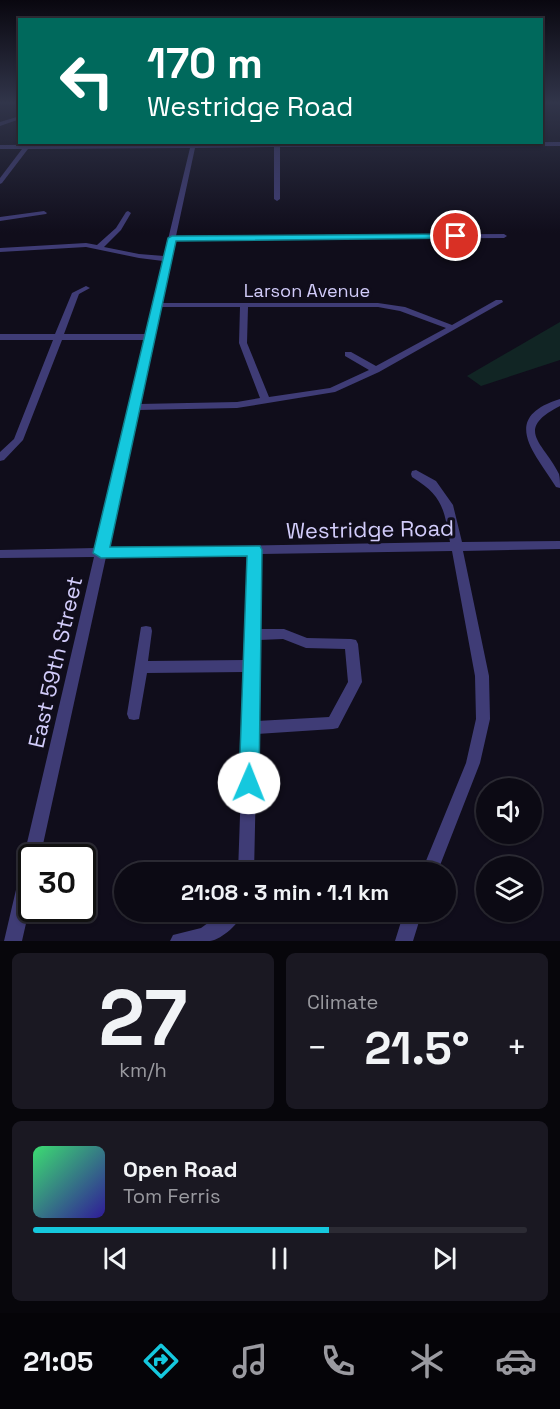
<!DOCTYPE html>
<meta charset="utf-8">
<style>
:root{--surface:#0c0a14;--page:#1a1822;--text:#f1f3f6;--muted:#9a9aa0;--line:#2c2b34;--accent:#15c8de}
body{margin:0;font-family:"Space Grotesk",sans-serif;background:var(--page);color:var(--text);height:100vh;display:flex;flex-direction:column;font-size:22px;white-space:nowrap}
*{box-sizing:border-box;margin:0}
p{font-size:20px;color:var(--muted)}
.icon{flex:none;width:33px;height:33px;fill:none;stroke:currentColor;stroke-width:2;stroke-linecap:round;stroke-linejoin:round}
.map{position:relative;height:941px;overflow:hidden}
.sheet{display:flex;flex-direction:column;gap:12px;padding:12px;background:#07060b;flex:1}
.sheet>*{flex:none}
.hud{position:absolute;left:18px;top:18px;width:525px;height:126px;border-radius:0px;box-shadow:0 2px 4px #0004,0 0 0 2px var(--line);background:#00695c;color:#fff;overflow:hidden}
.controls{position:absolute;left:476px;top:778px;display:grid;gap:12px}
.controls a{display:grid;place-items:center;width:66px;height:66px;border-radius:50%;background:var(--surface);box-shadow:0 2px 4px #0004,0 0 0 2px var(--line);font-size:30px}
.speed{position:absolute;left:18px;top:844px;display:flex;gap:12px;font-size:30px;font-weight:700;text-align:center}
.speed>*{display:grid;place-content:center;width:78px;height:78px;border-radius:50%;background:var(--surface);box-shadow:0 2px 4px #0004,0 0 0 2px var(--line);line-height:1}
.speed .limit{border:3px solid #111;border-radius:9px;background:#fff;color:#111}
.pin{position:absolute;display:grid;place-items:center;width:51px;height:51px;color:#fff;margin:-26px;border:3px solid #fff;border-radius:50%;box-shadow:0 2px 6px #0007}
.me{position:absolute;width:66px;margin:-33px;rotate:1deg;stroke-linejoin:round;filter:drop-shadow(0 0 4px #0008)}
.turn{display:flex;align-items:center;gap:21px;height:126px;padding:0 30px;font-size:27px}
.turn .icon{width:78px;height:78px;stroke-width:2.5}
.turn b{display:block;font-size:42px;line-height:51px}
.big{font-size:45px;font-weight:700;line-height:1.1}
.sheet .card{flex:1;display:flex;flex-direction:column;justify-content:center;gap:9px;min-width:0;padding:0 21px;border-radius:9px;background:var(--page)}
.sheet .dial{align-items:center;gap:0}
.dial b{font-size:78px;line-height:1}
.song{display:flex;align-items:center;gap:18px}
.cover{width:72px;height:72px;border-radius:9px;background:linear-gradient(135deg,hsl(140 70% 55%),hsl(250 70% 35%))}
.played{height:6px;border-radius:3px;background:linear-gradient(90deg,var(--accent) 60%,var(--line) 60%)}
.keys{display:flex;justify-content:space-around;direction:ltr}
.heat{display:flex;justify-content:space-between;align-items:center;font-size:33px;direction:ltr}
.sheet .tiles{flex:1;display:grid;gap:12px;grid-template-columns:1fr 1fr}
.card:last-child{grid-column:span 2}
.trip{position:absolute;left:114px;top:862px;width:342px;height:60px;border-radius:30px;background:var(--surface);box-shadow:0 2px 4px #0004,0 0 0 2px var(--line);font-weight:700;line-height:60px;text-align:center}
.menu{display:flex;height:96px;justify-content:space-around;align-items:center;background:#050408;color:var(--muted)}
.menu .icon{width:42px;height:42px}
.menu .current{color:var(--accent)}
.menu b{font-size:27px;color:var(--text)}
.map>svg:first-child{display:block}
</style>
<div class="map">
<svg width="560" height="941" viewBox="0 0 560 941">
<rect width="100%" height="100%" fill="#100d1b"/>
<path fill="#112524" d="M560,322v38l-79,26 -14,-10z"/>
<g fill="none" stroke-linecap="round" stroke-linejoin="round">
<path fill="#3f3c76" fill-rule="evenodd" d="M20,116v3l-20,7v-4z
M560,142v4l-280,1v52l-3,2 -3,-2v-52l-79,1 -19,88 328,-2 3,2 -3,2 -329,2 -13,63h216l27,4 47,18 44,-25h6l1,2 -124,70 -44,20 -98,16 -99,2 -30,138 342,-6c-6,-33 -7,-46 -38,-65l-1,-3 1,-3 4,-1 20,11 17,24 9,37 98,-1v8l-97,2 26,125 1,43 -10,44 -43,110h-16l45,-110 10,-44 -1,-43 -23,-125 -191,3 -2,75h25l23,9 44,1 5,1 2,4 4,38 -24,46 -5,1 -76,5 -3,139h-16l7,-201 -98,1 -8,46 -5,1 -5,-1 -2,-5 14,-87 5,-1 5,1 1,4 -4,30 97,-1 4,-106 -143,3 -66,301h-8v39l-10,44h-18l90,-384 -94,1v-8l96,-2 49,-208h-83l-39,100 -19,20 -4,1v-9l14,-13 39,-99h-53v-6h55l17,-41 14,-7 4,2 -11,6 -15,40h82l17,-73 -24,-3 -53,-11 -86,5v-4l86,-5 11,2 19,-17 10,-16 2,-1 3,2 -10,17 -17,17 35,7 25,2 26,-108 -162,1 -26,34 -2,1v-6l22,-29h-22v-4zM160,307h80l-1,36 21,55 -23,4 -98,2zM248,307h130l22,4 46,17 -70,38 -25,-14h-6v4l24,14 -39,18 -61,9 -22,-54zM283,639l23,9 39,1 3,33 -19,35 -72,4 2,-81z
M44,211l3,2 -1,1 -46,7v-4z
M560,399v7c-47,24 -16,37 -1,68 1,4 1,9 1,14l-4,-1c-21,-34 -57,-69 4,-88z
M223,912h21c-5,11 -21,27 -34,29 -12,0 -27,0 -40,0l3,-6 28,-7z
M404,912h18l-9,29h-18z"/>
</g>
<linearGradient id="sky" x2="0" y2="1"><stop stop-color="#09070f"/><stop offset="0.44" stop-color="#31354a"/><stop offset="1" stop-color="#31354a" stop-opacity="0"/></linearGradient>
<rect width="560" height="233" fill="url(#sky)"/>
<path fill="#15c8de" stroke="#0e8290" stroke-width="1.5" d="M456,234l4,2 -1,2 -283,3 -66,306 150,-1 2,4 -3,233 -3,7 -7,3 -7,-3 -3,-7 8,-227 -146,2 -8,-5 75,-315 4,-2z"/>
<g text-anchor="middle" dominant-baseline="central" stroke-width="6" stroke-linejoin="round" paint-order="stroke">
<g font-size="18" fill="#d2ccfa" stroke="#100d1b">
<text x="307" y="290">Larson Avenue</text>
</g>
<g font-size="22" fill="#d2ccfa" stroke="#100d1b">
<text transform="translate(370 529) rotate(-1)">Westridge Road</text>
<text transform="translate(55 662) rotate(-77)">East 59th Street</text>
</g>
</g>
</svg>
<div class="controls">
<a><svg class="icon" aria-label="sound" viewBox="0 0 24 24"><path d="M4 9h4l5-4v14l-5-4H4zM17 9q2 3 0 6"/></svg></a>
<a><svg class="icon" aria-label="layers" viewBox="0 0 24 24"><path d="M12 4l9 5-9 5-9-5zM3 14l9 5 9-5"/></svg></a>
</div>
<div class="speed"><div class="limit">30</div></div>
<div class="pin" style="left:456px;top:236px;background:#d93025"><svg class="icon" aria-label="arrive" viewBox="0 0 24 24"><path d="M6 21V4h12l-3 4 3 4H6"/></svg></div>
<svg class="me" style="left:249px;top:783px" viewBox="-20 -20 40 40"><circle r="19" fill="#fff"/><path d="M0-13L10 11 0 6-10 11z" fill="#15c8de"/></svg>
<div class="trip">21:08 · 3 min · 1.1 km</div>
<div class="hud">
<div class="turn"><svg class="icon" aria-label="left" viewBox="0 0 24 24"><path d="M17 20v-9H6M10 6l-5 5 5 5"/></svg><div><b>170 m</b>Westridge Road</div></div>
</div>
</div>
<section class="sheet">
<div class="tiles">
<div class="card dial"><b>27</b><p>km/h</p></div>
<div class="card"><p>Climate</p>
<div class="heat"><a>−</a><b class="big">21.5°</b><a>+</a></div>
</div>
<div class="card">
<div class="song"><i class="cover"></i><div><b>Open Road</b><p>Tom Ferris</p></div></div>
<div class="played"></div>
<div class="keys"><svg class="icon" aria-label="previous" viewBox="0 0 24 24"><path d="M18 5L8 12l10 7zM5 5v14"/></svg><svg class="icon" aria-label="pause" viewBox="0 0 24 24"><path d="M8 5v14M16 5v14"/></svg><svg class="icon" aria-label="next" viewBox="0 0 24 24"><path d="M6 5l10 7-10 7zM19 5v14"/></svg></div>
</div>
</div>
</section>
<nav class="menu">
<b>21:05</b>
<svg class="icon current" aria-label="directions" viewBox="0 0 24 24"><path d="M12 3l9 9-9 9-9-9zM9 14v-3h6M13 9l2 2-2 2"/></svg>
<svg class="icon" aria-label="music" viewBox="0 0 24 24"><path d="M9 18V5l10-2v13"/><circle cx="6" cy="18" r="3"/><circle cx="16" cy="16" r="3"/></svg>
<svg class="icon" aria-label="phone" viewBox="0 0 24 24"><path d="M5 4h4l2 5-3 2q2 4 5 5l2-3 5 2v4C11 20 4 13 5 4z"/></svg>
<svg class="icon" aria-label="climate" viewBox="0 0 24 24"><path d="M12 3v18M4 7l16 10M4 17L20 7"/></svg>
<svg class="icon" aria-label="car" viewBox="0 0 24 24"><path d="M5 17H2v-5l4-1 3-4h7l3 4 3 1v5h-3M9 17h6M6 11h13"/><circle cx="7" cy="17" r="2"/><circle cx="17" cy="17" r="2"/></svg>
</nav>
